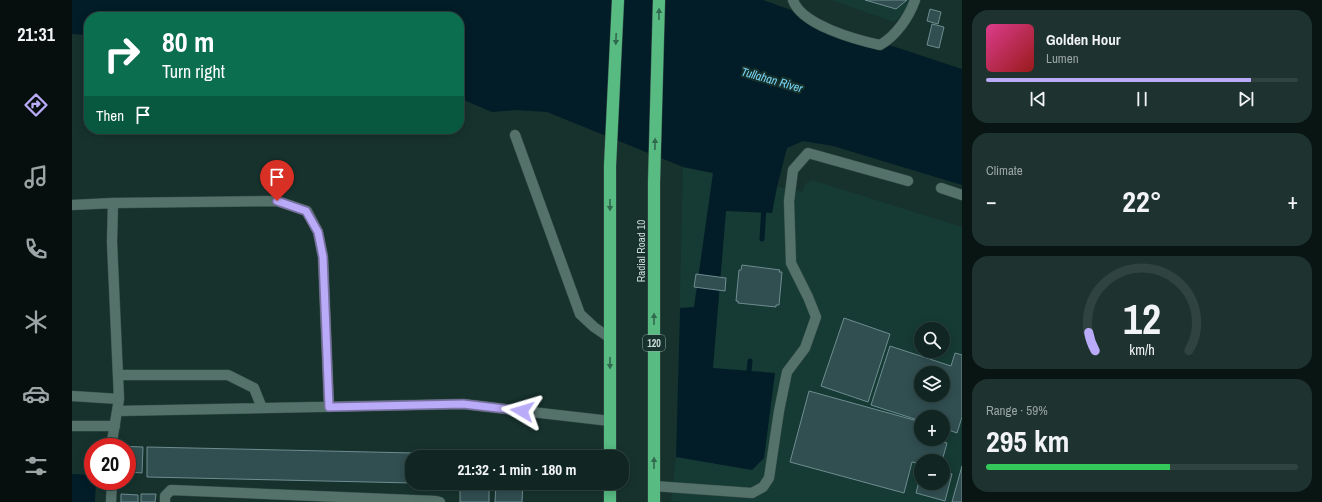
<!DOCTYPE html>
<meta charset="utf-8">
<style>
:root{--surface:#112622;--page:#1e322f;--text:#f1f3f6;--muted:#9ca5a5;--line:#304340;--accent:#b9abf7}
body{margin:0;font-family:"Archivo Narrow",sans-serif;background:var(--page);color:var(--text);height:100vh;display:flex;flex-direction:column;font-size:15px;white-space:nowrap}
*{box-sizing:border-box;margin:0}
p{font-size:13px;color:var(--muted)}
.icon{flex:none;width:22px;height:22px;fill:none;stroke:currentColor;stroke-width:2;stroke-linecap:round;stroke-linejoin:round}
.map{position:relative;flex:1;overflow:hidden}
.sheet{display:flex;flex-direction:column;gap:10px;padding:10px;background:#091513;width:360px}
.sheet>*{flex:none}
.hud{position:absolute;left:12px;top:12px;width:380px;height:122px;border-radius:16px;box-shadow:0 2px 10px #0003,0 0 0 1px var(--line);background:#0b6e4f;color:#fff;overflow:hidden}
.fabs{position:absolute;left:842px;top:322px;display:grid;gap:8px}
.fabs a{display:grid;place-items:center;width:36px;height:36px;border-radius:50%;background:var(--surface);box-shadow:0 2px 10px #0003,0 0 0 1px var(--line);font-size:20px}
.speed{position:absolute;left:12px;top:438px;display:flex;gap:8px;font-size:20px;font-weight:700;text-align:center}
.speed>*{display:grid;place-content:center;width:52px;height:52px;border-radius:50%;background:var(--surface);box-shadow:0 2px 10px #0003,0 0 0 1px var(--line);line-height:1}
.speed .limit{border:6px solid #d22;background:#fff;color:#111}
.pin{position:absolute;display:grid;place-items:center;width:34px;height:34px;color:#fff;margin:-41px -17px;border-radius:50% 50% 50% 0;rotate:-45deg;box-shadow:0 0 4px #0007}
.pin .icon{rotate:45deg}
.me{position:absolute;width:44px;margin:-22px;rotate:277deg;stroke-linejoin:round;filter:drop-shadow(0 0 3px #0008)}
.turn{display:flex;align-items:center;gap:14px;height:84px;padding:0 12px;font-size:18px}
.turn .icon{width:52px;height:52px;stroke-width:2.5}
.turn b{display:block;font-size:28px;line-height:34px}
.then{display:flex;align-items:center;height:38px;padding:0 12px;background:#0003;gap:8px;font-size:15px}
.big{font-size:30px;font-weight:700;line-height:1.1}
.sheet .card{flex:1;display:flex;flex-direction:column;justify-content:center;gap:6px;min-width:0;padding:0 14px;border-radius:16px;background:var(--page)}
.sheet .dial{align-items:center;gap:0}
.dial svg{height:104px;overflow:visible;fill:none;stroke:var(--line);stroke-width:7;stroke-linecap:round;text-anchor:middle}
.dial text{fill:var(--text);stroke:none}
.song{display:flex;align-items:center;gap:12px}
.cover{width:48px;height:48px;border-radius:6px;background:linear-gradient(135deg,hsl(330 70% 55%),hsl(0 70% 35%))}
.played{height:4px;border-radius:2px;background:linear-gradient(90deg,var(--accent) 85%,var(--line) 85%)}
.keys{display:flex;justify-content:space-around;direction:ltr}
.heat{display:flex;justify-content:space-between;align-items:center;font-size:22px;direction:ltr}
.charge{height:6px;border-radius:3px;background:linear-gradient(90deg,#34c759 59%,var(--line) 0)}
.trip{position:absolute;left:333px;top:450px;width:224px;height:40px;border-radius:16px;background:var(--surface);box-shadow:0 2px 10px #0003,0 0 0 1px var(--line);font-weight:700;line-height:40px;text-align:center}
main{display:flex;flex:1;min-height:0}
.dock{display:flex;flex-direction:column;width:72px;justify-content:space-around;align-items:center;background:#070f0e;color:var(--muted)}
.dock .icon{width:28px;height:28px}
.dock .current{color:var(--accent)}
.dock b{font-size:18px;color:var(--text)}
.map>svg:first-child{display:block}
</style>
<main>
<nav class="dock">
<b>21:31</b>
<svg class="icon current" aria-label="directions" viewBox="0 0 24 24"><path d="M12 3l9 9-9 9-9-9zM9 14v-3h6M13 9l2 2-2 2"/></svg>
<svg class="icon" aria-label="music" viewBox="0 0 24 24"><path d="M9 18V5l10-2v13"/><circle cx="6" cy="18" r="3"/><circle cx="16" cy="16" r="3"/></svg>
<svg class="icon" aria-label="phone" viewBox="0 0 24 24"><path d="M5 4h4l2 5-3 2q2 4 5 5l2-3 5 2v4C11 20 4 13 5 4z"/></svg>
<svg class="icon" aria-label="climate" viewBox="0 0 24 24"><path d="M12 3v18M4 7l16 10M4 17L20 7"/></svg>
<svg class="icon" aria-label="car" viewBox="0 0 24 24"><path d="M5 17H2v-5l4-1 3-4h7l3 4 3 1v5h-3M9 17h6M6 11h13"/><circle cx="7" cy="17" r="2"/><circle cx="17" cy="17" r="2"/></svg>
<svg class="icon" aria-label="filters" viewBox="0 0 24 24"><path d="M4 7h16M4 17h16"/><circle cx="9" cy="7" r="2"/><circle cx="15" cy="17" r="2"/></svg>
</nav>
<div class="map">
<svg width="890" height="502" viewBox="0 0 890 502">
<rect width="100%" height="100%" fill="#17322d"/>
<path fill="#153b34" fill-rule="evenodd" d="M759,0h87l-24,22z
M611,167l120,25 2,-8 7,-4 150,47v275h-277l-14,-1 5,-44zM849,329h22v22h-22zM849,373h22v22h-22zM849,417h22v22h-22zM849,461h22v22h-22z"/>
<path fill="#021d27" d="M0,0h691l117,42 82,27v116l-129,-39 -30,-5 -16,7 -10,39 -5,26 -46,-2 -13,157 62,5 -11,85 -12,12 -76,-13 4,-149 14,-1 19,-134 -30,-6 -136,-55 -31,-2 -24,2 -33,-14v-81h-370v18l-17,-1z
M0,474l21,1v6h3l-1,21h-23z"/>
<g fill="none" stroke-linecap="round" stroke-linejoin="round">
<path stroke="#021d27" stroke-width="5" d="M690,239l2,-33
M677,371l1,-10"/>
</g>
<path fill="#314e51" stroke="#6e8d90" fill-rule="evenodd" d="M793,0h42l-11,9z
M858,9l11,3 -3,12 -11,-3z
M860,24l12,3 -5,21 -12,-3z
M670,265l38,5 -1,2h3l-3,33h-3v2l-38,-4v-2h-2l3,-31h2z
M624,274l30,4 -1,13 -31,-4z
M772,318l46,16 -22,68 -47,-16z
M818,346l61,20 4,-13 7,2v62l-5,16 -14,-5v-11h-22v4l-50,-16zM849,373h22v22h-22z
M737,391l112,31v17h12l14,4 -5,18h-21v3l-9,-2 -8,31 -114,-31z
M44,446l27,1 -1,26 -15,-1v-25z
M75,447l312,7v3h-47v26l-265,-6z
M389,454l29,1v2h-29z
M890,466v36h-10z
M871,471l9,3 -7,27 -29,-8 5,-20v10h22z
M388,483h29v19h-29z
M424,483h27l-1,19h-27z
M49,494l17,1v7h-17z
M69,494h15l-1,8h-14z"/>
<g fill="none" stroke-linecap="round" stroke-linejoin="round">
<g stroke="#39504b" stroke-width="11">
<path id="minor" d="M721,0c8,25 64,40 87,45 16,-9 29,-28 35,-45
M443,135l65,179 14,13 16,11
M869,188l21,7
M41,203l164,-2 30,10 11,21 5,25 6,150
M0,205l41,-2 -1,39 7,157 -8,48
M46,375h110l26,13 8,20
M0,396l47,3
M45,411l346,-7 147,17
M0,426h43
M582,486l98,7 11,-6 6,-9 10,-67 8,-39 18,-24 11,-31 -8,-20 -17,-34 -2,-62 4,-31 15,-17 100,28
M39,502l1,-21
M93,502v-6l6,-6 265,11 4,1"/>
</g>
<g stroke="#39504b" stroke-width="13">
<path id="highway" d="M538,457v-291l8,-166
M538,502v-19
M582,502v-319l5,-183"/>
</g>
<use href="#minor" stroke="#54716a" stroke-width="10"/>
<use href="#highway" stroke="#57bb82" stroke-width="12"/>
</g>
<defs><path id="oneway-solid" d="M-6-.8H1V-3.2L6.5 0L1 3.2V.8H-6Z"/></defs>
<g fill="#31694f">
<use href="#oneway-solid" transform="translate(587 14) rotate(-89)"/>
<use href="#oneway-solid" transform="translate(544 39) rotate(92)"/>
<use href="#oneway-solid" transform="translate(583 144) rotate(-89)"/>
<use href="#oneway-solid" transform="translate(538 205) rotate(90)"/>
<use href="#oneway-solid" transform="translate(582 319) rotate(-90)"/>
<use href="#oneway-solid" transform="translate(538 363) rotate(90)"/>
<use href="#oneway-solid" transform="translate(582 463) rotate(-90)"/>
</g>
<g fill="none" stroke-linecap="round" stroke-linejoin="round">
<g stroke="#786fa1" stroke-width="10">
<path id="route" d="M205,201l29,10 12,21 5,25 6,150 134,-3 59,7"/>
</g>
<use href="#route" stroke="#b9abf7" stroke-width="7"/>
</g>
<g text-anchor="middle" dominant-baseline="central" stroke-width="4" stroke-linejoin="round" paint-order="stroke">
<rect fill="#17322d" stroke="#95a8a4" stroke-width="1" x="571" y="335" width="22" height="16" rx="3"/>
<g font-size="10" font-weight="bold" fill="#cbdbd7">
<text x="582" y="343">120</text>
</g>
<g font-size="11" fill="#cbdbd7" stroke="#17322d">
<text transform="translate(569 251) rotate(-90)">Radial Road 10</text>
</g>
<g font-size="12" font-style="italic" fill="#79d4f6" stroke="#17322d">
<text transform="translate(700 80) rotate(16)">Tullahan River</text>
</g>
</g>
</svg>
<div class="fabs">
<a><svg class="icon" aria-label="search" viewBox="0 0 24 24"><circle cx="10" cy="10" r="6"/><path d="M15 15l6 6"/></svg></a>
<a><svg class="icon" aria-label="layers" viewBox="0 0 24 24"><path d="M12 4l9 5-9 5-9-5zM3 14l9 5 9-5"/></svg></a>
<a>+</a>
<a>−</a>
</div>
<div class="speed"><div class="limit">20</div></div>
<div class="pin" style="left:205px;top:201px;background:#d93025"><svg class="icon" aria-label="arrive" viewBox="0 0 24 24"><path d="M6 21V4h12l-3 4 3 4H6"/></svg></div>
<svg class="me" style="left:450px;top:411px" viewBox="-20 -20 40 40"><path d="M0-17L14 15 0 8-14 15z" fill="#b9abf7" stroke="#fff" stroke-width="4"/></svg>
<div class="trip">21:32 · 1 min · 180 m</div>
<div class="hud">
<div class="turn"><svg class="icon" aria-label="right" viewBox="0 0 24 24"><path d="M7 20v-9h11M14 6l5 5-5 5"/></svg><div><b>80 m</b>Turn right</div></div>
<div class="then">Then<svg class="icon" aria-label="arrive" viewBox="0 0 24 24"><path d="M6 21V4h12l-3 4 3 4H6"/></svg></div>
</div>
</div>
<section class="sheet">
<div class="card">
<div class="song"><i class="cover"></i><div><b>Golden Hour</b><p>Lumen</p></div></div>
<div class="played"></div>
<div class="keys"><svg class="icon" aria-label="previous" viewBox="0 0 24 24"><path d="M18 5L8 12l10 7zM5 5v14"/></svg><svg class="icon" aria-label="pause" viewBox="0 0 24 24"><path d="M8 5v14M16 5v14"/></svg><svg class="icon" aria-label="next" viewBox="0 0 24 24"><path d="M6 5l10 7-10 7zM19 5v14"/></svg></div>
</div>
<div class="card"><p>Climate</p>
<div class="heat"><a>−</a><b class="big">22°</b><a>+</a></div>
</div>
<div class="card dial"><svg viewBox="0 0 100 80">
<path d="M14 69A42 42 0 1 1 86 69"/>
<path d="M14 69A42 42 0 0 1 9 55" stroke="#b9abf7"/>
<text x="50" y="56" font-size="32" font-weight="700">12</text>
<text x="50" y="72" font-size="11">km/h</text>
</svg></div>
<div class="card"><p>Range · 59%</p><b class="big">295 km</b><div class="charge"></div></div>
</section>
</main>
